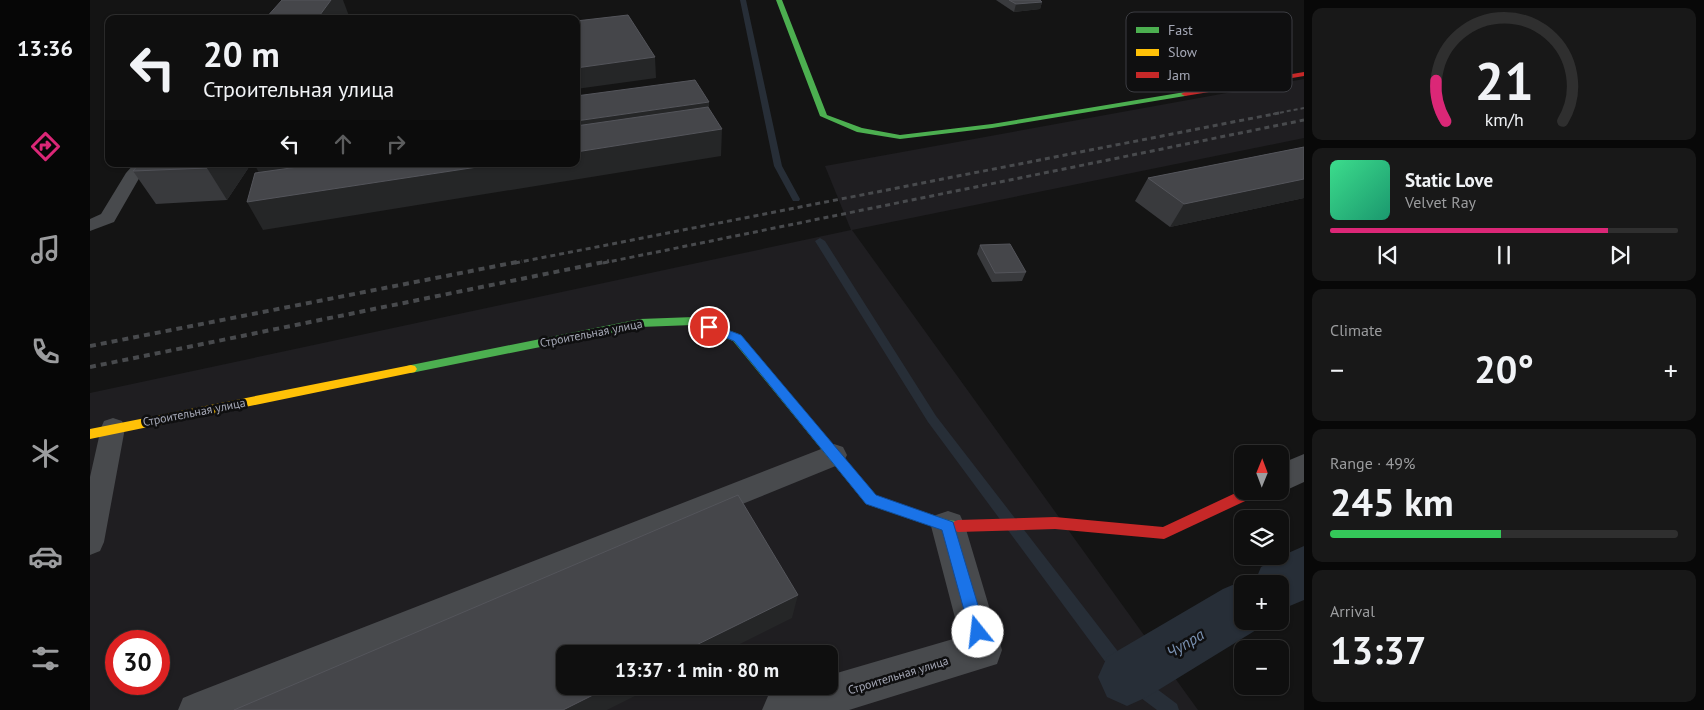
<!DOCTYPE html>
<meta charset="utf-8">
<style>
:root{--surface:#0f0f0f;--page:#181818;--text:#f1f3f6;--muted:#9b9c9e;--line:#2f2f2f;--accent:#db2777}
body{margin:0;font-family:"PT Sans",sans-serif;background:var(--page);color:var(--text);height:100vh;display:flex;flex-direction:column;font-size:19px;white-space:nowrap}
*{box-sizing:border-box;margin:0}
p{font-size:16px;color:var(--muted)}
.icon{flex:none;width:28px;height:28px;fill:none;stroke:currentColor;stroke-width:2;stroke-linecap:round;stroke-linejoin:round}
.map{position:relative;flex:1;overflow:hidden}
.details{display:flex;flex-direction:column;gap:8px;padding:8px;background:#080808;width:400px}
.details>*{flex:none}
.top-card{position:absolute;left:15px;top:15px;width:475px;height:152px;border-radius:10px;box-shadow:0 1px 4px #0004,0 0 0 1px var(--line);background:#0f0f0f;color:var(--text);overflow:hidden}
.needle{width:32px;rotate:1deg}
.tools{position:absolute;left:1144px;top:445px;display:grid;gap:10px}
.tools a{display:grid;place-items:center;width:55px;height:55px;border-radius:10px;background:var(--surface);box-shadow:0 1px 4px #0004,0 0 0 1px var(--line);font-size:25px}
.speed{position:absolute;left:15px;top:630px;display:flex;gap:10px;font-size:25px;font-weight:700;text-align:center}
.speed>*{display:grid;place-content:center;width:65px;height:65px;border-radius:50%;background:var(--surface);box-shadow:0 1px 4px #0004,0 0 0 1px var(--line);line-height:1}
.speed .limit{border:8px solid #d22;background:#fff;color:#111}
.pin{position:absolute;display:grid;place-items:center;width:42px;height:42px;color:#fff;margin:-21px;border:2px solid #fff;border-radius:50%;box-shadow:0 1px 5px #0007}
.me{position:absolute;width:55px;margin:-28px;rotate:344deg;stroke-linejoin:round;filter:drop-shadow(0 0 4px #0008)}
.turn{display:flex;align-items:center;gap:18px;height:105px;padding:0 15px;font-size:22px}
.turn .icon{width:65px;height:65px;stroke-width:2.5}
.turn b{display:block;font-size:35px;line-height:42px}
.lanes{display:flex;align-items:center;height:48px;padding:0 15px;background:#0003;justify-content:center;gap:25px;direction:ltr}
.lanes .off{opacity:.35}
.big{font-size:38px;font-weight:700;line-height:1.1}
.details .card{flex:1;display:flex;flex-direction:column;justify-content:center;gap:8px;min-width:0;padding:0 18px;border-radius:10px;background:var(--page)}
.details .dial{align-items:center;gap:0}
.dial svg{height:130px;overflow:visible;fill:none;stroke:var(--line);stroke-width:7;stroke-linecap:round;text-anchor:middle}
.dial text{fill:var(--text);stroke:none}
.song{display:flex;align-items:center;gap:15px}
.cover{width:60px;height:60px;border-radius:8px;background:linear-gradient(135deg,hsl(150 70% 55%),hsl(160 70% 35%))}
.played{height:5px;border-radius:2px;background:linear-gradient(90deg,var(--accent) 80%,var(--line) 80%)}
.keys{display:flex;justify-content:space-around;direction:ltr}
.heat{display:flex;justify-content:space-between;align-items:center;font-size:28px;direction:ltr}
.charge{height:8px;border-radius:4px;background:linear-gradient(90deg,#34c759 49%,var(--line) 0)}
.trip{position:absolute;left:466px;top:645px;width:282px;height:50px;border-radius:10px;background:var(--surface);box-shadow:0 1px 4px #0004,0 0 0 1px var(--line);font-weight:700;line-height:50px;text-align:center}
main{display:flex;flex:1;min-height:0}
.dock{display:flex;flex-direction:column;width:90px;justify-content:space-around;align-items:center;background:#060606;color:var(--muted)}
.dock .icon{width:35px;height:35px}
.dock .active{color:var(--accent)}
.dock b{font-size:22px;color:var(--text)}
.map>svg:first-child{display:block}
</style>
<main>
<nav class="dock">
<b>13:36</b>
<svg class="icon active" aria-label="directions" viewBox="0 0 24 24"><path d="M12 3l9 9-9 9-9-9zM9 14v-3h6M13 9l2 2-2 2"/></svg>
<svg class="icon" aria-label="music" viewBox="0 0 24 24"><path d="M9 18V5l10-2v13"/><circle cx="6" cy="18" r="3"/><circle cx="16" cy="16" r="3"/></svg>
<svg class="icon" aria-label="phone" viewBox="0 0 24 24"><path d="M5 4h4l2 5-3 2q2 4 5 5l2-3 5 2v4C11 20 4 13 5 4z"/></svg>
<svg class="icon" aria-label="climate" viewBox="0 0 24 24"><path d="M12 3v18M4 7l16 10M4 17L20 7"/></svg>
<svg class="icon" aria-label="car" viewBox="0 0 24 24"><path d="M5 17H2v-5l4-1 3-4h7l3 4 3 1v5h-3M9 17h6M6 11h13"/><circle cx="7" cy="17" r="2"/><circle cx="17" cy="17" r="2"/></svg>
<svg class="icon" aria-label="filters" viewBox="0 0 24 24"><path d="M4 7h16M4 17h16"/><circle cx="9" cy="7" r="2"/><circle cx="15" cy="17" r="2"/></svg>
</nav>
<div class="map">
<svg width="1214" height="710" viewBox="0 0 1214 710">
<rect width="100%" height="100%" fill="#141414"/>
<path fill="#1f1e21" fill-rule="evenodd" d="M1214,79v59l-452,92 346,480h-1108v-317l761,-163 -26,-64zM26,641h43v43h-43zM475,654h265v32h-265z"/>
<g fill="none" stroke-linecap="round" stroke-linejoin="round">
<path fill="#272e37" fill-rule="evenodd" d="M650,0h6l36,166 18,33 -1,2h-6l-19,-35z
M730,238l5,3 111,175 197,255 44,33 2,6h-22l-36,-27 -193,-261 -113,-181z"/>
<path fill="#272e37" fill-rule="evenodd" d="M1214,546v54l-24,10v-26h-26l7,-17 25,-13z
M1152,581l6,3h-6v37h21l-2,6 -114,70 -20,9 -20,-9 -9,-20 9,-20 116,-68z"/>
<path fill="#484a4d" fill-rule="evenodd" d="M44,164h17l-10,11 -27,47 -24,9v-12l11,-5 25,-41z
M23,418l9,3 3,7 -21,114 -4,9 -10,4v-78l11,-49 3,-7z
M744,444l9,3 4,8 -4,8 -607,247h-58l5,-12 12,-5z"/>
<path fill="#484a4d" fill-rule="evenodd" d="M1214,454v28l-24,11 -4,-2h4v-27z
M858,511l12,4 5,11 37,124 -5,14 -148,46h-87l6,-14c24,-10 36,-10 62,-10v-11l130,-38 -29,-111 5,-11z"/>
<path fill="#4caf50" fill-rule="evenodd" d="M686,0h6l45,115 35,13 38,7 92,-11 193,-32 4,2 -4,2 -193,32 -92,11 -43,-7 -37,-16z
M604,317l47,18 135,161 72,24 15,2 2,4 -2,4 -15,2 -82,-28 -133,-163 -40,-16 -53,2 -229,46 -4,-1 -2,-3 2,-3 4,-1 229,-46z"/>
<path fill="#ffc107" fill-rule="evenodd" d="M321,365l4,1 2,3 -2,3 -325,67v-10z"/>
<path fill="#c62828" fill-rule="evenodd" d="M1214,72v4l-119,20 -4,-2 4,-2z
M1152,490v1h18l-2,4 -94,44 -109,-10 -97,3 -5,-2 -2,-4 2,-4 5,-2 97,-3 108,10z"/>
<path stroke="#484a4d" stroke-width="2" stroke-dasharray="4 3" stroke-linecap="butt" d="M1183,114l31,-6"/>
<path stroke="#484a4d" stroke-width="3" stroke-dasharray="5 4" stroke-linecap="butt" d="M425,263l764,-150
M513,263l701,-143"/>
<path stroke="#484a4d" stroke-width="4" stroke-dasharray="6 5" stroke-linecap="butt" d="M0,346l432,-85
M0,367l519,-106"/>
</g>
<path fill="#393a3d" d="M906,0h44l2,2 -2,7 -26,3z
M1214,147v51l-134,29 -35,-26 13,-23z
M49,164h112l-24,36 -71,4 -23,-33z
M890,245l46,27 -4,9 -30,1 -15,-28z"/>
<path fill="#252627" d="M241,0h12l6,16 -2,3h-30z
M952,2l-2,7 -26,3 2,-8z
M565,57l1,21 -80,11v-21z
M619,102v26l-133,20v-27z
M632,129l-1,27 -458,74 -16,-28 250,-38h79v-12z
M120,164h41l-24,36 -20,-32z
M191,164h191l-202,31 -14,-28z
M1214,179v19l-134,29 14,-23z
M708,595l-6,23 -72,36h-42z
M521,686h44l-48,24h-44z"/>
<path fill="#45464a" stroke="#54555b" d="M192,0h49l-14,19h-52z
M919,0h31l2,2 -26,2z
M538,15l27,42 -79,11v-47z
M605,80l14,22 -133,19v-25z
M618,107l14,22 -146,23v-26z
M1214,147v32l-120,25 -36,-26z
M49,164h71l-3,4 -74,3z
M167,164h24l-25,3z
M229,164h178l-250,38 8,-29z
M920,244l16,28 -31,1 -15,-28z
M648,495l60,100 -120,59h-113v32h46l-48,24h-329z"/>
<path fill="#1a73e8" stroke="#114b97" d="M619,323l32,12 135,160 77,27 33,110 -2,6 -6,2 -5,-2 -3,-6 -28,-102 -76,-26 -132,-163 -29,-12 -2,-2 2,-3z"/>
<g text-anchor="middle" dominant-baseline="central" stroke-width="5" stroke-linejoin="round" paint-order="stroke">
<g font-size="12" fill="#a5a8b6" stroke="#0f0f10">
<text transform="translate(501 333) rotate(-11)">Строительная улица</text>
<text transform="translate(104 412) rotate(-11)">Строительная улица</text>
<text transform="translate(808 675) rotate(-17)">Строительная улица</text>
</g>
<g font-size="16" font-style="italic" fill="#7a92b3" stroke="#0f0f10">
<text transform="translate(1095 643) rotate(-31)">Чупра</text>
</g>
</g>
<rect x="1036" y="12" width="166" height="80" rx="8" fill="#0f0f10" stroke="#3c3d42" stroke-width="1"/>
<rect x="1046" y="27" width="23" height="6" fill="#4caf50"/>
<rect x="1046" y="49" width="23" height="7" fill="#ffc107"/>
<rect x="1046" y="72" width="23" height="6" fill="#c62828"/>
<g font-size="14" fill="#a5a8b6">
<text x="1078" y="35">Fast</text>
<text x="1078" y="57">Slow</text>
<text x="1078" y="80">Jam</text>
</g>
</svg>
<div class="tools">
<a><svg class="needle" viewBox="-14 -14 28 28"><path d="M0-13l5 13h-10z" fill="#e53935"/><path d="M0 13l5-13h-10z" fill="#9b9c9e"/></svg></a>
<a><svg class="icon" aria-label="layers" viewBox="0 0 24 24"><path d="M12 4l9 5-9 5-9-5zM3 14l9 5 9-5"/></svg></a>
<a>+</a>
<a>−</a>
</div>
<div class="speed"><div class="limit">30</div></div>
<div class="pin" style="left:619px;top:327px;background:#d93025"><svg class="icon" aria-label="arrive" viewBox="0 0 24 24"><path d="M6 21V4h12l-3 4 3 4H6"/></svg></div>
<svg class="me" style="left:888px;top:632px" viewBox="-20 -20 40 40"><circle r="19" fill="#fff"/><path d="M0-13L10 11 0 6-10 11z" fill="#1a73e8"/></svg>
<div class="trip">13:37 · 1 min · 80 m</div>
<div class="top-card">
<div class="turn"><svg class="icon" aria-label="left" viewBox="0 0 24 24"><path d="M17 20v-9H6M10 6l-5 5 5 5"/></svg><div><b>20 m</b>Строительная улица</div></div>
<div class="lanes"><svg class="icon" aria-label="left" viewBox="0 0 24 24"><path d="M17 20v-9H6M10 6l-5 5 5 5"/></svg><svg class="icon off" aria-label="ahead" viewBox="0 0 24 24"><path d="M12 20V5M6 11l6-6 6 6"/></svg><svg class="icon off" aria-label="right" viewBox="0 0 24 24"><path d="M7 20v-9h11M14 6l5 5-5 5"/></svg></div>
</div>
</div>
<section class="details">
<div class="card dial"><svg viewBox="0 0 100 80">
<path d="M14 69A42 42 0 1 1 86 69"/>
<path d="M14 69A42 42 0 0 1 8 44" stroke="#db2777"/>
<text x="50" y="56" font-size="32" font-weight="700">21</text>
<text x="50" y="72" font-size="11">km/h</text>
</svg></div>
<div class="card">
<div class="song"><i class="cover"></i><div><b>Static Love</b><p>Velvet Ray</p></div></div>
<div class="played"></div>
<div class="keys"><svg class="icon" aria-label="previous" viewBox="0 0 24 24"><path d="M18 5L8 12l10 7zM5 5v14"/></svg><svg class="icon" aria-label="pause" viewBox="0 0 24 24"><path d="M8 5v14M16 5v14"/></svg><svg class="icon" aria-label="next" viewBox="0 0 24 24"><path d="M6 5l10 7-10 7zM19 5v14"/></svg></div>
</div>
<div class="card"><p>Climate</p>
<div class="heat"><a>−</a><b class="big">20°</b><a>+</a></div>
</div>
<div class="card"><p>Range · 49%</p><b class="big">245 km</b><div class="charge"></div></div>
<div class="card"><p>Arrival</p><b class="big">13:37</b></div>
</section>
</main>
